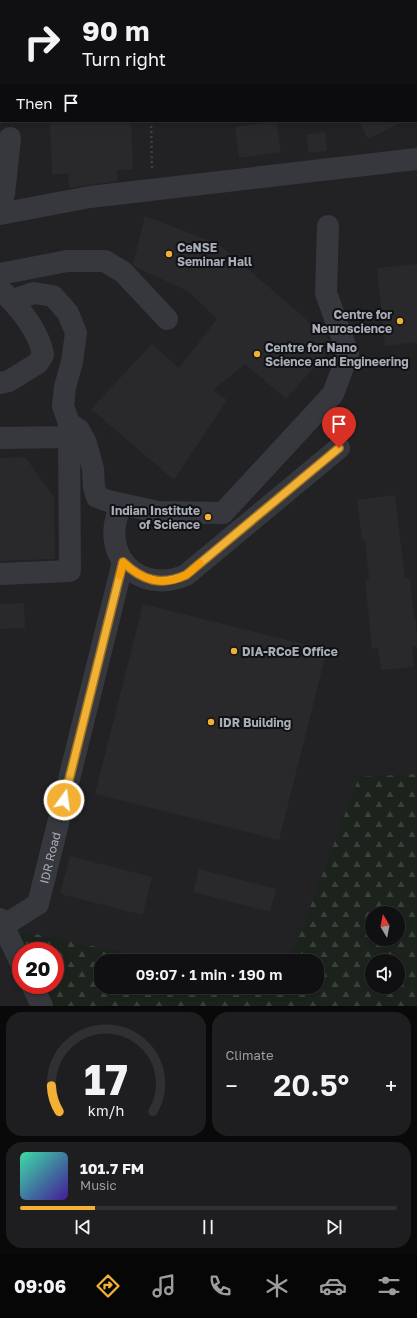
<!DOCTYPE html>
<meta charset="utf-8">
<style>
:root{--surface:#101012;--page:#1e1e20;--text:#f1f3f6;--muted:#9c9d9f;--line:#303032;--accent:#f2b134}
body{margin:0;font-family:"Golos Text",sans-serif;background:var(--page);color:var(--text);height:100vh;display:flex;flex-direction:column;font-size:15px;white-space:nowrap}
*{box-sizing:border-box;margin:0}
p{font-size:13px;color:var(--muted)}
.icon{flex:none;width:22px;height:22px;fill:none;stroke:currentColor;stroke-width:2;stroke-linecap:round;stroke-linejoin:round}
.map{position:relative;height:1006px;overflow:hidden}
.panel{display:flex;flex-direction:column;gap:6px;padding:6px;background:#09090a;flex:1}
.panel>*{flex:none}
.hud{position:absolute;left:0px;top:0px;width:417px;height:122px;box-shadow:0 2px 6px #0003,0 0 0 1px var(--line);background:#101012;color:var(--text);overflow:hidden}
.needle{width:26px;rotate:350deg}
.buttons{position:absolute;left:365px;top:906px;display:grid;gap:8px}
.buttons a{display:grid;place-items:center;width:40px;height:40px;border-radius:50%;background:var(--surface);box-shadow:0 2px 6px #0003,0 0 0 1px var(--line);font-size:20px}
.speed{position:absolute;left:12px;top:942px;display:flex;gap:8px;font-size:20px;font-weight:700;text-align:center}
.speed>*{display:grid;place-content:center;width:52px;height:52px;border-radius:50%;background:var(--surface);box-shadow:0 2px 6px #0003,0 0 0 1px var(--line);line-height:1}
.speed .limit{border:6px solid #d22;background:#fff;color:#111}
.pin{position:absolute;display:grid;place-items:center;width:34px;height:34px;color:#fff;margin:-41px -17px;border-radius:50% 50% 50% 0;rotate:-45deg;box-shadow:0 0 4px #0007}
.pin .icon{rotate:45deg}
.me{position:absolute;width:44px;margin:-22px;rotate:14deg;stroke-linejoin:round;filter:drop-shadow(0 0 3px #0008)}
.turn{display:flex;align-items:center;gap:14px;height:84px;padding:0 16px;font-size:18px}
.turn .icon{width:52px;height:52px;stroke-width:2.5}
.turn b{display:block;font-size:28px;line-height:34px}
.then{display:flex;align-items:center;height:38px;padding:0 16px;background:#0003;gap:8px;font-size:15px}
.big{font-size:30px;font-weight:600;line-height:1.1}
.panel .tile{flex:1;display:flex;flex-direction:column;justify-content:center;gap:6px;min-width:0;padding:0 14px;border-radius:16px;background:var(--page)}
.panel .dial{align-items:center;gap:0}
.dial svg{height:104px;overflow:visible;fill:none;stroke:var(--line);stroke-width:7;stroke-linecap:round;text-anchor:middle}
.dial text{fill:var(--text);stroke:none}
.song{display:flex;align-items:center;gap:12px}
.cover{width:48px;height:48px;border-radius:6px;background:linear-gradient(135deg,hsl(160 70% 55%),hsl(260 70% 35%))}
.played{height:4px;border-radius:2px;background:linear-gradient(90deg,var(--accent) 20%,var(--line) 20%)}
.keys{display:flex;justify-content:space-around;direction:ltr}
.heat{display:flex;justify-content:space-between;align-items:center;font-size:22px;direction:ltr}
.panel .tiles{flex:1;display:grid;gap:6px;grid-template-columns:1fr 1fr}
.tile:last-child{grid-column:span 2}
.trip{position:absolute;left:94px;top:954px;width:230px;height:40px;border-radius:16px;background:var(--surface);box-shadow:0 2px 6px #0003,0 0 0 1px var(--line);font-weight:600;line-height:40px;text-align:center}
.dock{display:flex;height:64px;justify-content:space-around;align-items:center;background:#060607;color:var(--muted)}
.dock .icon{width:28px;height:28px}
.dock .selected{color:var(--accent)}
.dock b{font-size:18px;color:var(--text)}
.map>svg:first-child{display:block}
</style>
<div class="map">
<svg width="417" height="1006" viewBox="0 0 417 1006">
<defs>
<pattern id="forest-firs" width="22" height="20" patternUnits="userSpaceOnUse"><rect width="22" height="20" fill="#1c231d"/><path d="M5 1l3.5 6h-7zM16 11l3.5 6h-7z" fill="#3a403c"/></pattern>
</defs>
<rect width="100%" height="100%" fill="#161618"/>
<path fill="#222225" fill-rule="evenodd" d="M0,0h417v1006h-417zM1,1h415v120h-415zM372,913h26v26h-26zM21,951h34v34h-34zM101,961h216v26h-216zM372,961h26v26h-26z"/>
<path fill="url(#forest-firs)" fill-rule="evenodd" d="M417,774v232h-383l-7,-21h28v-34h-34l-1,10v-30l145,30h-64v26h164l11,11 4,-11h37v-26h-27l69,-184zM372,913h26v26h-26zM372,961h26v26h-26z"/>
<path fill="#29292c" d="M50,121h81l2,48 -16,1v11l-48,7 -1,-15 -16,2z
M276,121l5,31 -42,6 -4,-31z
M359,121h45l-36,18z
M325,132l2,19 -18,2 -3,-18z
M145,216l73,28 22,18 90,78 2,7 -46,52 -41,-35 -32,26 14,10 -53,80 -83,-71 61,-65 27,24 38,-49 -29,-28 -51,-23 -4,-3z
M417,264v78l-32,4 -8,-78z
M25,457l29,40 1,62 -55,2v-103z
M395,495l10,84 5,-1 4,41 2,-1 1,28 -5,1 2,20 -33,3 -3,-22 -6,1 -7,-69h4l-4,-40h-3l-5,-40z
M24,603l1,25 -25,1v-25z
M143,604l184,46 -48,190 -184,-46z
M70,856l82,21 -9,38 -83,-21z
M199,869l77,20 -6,23 -77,-20z"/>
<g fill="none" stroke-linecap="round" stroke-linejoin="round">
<path stroke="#3d3f44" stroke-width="2.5" stroke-dasharray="2 3" stroke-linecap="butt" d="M148,0v1
M151,121l1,49"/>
<g stroke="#37383d" stroke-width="22">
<path d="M0,202l4,-8 6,-56"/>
<path d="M0,214l90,-17 327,-38"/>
<path d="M0,274l67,-13h38l18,11 44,47"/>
<path d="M0,289c18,17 39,41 43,66l-5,8 -29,18 -9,2"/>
<path d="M13,300l21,-7 19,3 15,17 8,20 -4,29 -7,25 -2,19 6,17 10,7 7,13 7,26 1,18 3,10 11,4 50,11 65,1 110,-119 15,-40 -22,-61 2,-67"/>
<path d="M0,438l69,-1 1,134 -70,3"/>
<path d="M122,504c-25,48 15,92 64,71l153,-127"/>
<path d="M0,919l21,44"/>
<path id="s1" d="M3,926l35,-22 85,-342"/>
<path d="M32,985l10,21"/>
</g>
</g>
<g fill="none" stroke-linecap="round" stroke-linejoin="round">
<g stroke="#9d7322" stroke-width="10">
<path id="route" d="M64,800l59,-238c20,19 38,24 63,13l153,-127"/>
</g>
<use href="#route" stroke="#f2b134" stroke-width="7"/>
<path stroke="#f59e0b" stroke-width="7" d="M120,576l3,-14c17,17 40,26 63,13 5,-3 10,-8 14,-12"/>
</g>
<g fill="#f2b134" stroke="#111113" stroke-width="1.5">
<circle cx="169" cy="254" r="4"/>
<circle cx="400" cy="321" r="4"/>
<circle cx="257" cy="354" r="4"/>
<circle cx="208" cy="517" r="4"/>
<circle cx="234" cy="651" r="4"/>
<circle cx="211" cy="722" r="4"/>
</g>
<g text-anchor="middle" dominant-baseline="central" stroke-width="4" stroke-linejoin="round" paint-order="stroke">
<g font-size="12" font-weight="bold" fill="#a8adb8" stroke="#111113" text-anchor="start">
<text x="177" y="247">CeNSE<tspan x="177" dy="14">Seminar Hall</tspan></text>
<text x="392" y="314" text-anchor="end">Centre for<tspan x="392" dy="14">Neuroscience</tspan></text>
<text x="265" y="347">Centre for Nano<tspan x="265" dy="14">Science and Engineering</tspan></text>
<text x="200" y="510" text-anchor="end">Indian Institute<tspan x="200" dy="14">of Science</tspan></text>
<text x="242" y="651">DIA-RCoE Office</text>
<text x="219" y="722">IDR Building</text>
</g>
<g font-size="12" fill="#a8adb8" stroke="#111113">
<text stroke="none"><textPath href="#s1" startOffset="89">IDR Road</textPath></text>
</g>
</g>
</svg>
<div class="buttons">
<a><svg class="needle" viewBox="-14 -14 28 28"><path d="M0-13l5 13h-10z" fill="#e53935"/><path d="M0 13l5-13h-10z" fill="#9c9d9f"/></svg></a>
<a><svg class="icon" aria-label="sound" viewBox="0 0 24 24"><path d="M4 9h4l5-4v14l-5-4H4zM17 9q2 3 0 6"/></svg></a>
</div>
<div class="speed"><div class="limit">20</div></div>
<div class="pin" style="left:339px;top:448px;background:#d93025"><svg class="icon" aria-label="arrive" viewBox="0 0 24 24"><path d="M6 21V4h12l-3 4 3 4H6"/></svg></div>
<svg class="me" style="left:64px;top:800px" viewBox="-20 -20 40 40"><circle r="17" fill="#f2b134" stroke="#fff" stroke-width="3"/><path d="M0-11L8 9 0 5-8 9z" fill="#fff"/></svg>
<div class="trip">09:07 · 1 min · 190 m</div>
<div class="hud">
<div class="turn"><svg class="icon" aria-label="right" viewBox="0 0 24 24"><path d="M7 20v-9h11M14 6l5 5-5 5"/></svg><div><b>90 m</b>Turn right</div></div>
<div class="then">Then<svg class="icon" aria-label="arrive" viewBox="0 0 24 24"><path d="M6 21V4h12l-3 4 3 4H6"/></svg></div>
</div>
</div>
<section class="panel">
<div class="tiles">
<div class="tile dial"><svg viewBox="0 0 100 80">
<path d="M14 69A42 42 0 1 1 86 69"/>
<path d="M14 69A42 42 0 0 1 8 49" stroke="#f2b134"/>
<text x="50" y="56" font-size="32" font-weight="700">17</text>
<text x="50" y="72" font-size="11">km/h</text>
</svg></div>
<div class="tile"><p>Climate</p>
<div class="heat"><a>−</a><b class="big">20.5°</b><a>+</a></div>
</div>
<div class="tile">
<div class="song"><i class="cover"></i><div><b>101.7 FM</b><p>Music</p></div></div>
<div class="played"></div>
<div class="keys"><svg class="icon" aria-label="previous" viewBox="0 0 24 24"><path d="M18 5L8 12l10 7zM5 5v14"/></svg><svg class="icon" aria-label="pause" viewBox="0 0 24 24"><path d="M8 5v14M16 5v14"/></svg><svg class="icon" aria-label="next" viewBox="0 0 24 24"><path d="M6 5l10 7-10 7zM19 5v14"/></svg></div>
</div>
</div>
</section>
<nav class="dock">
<b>09:06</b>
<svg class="icon selected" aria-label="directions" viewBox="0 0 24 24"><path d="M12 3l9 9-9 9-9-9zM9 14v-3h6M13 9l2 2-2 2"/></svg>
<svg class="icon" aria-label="music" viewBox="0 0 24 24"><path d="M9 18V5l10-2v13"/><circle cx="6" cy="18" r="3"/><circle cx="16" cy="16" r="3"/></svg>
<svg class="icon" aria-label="phone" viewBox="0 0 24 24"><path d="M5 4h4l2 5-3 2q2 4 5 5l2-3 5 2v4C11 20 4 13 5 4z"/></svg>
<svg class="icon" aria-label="climate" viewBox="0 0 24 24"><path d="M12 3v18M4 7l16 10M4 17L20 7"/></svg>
<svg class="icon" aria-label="car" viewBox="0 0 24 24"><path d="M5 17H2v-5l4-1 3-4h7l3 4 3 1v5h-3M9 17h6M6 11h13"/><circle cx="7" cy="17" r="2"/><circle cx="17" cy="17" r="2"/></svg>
<svg class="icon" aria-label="filters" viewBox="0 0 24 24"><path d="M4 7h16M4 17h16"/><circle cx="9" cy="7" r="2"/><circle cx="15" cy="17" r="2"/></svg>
</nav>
